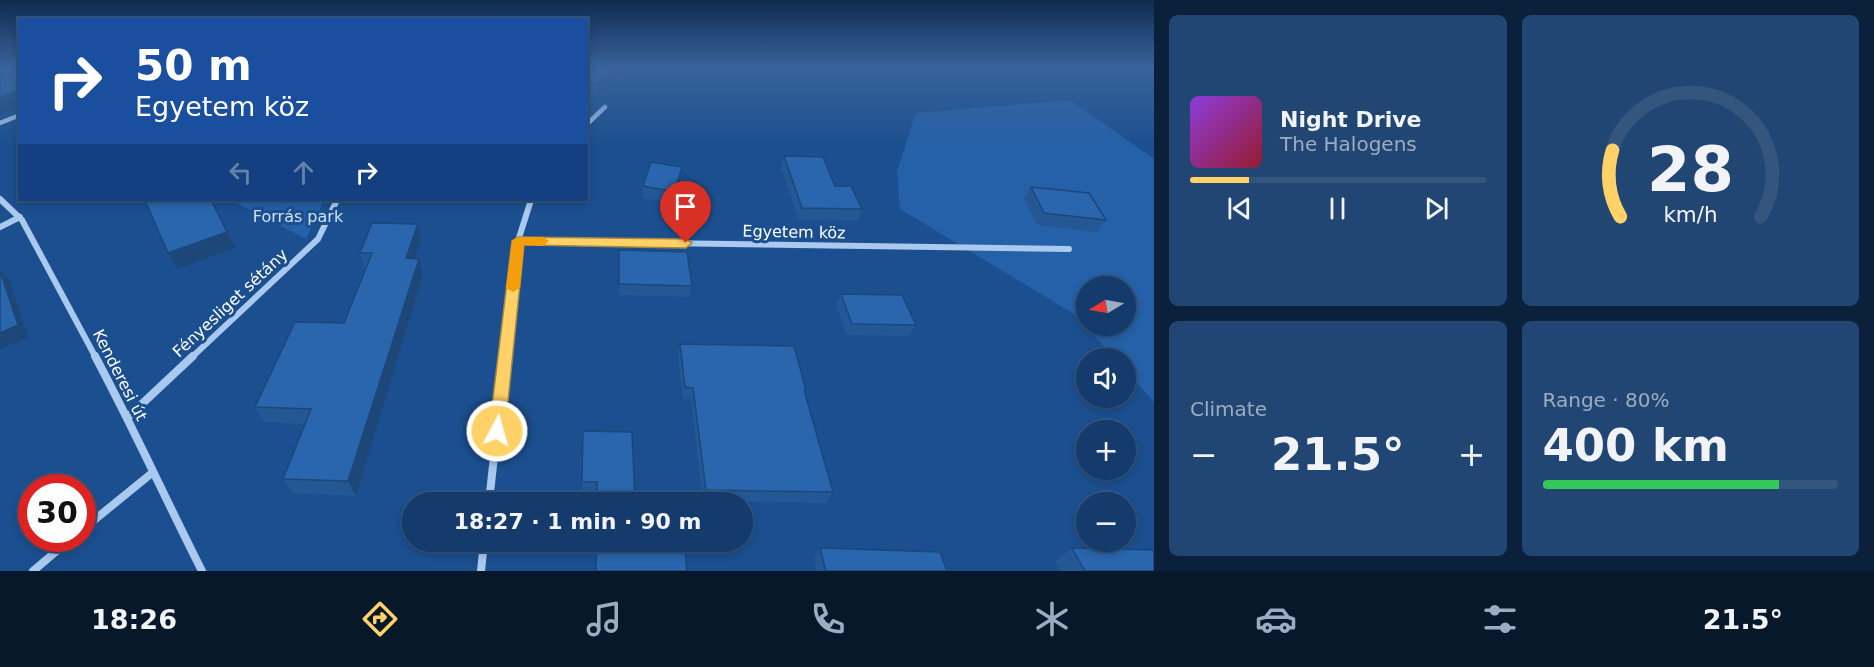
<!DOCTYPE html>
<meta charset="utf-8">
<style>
:root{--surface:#143b6b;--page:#214673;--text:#f1f3f6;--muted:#9dadc1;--line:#33557e;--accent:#ffd166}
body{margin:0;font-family:"DejaVu Sans",sans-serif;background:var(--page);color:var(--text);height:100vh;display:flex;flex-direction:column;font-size:22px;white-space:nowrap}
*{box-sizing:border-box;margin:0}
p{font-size:20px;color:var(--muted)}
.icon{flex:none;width:33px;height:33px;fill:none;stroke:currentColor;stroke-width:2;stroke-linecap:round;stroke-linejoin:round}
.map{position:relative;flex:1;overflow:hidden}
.panel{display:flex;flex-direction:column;gap:15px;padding:15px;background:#0b203b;width:720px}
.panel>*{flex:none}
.hud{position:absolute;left:18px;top:18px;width:570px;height:183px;border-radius:0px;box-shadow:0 3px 9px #0003,0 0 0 2px var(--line);background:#1a4fa0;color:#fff;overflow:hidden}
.needle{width:39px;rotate:260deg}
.fabs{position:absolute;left:1076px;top:276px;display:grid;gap:12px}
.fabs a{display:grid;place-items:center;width:60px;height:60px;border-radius:50%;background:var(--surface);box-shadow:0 3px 9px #0003,0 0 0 2px var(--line);font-size:30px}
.speed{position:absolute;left:18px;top:474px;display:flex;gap:12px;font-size:30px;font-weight:700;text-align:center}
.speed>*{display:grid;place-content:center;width:78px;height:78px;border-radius:50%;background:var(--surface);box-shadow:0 3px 9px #0003,0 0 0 2px var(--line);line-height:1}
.speed .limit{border:9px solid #d22;background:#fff;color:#111}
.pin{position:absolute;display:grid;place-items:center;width:51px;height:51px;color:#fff;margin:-62px -26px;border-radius:50% 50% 50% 0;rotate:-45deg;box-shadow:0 0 6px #0007}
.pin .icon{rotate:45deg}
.me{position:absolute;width:66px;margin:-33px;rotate:6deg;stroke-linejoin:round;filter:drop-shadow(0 0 4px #0008)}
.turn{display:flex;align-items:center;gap:21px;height:126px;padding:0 18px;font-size:27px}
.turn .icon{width:78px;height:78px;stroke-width:2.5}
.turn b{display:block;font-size:42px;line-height:51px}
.lanes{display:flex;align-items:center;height:57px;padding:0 18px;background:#0003;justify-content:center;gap:30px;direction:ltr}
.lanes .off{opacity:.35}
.big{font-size:45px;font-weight:700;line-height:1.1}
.panel .card{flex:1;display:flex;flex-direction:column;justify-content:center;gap:9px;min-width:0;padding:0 21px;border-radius:9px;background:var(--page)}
.panel .dial{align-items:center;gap:0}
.dial svg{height:156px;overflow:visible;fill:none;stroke:var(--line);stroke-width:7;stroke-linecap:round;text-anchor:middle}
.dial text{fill:var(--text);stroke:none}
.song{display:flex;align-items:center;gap:18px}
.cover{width:72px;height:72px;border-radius:9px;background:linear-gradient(135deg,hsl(270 70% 55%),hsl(350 70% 35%))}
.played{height:6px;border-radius:3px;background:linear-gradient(90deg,var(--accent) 20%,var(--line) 20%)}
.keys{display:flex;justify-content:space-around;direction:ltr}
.heat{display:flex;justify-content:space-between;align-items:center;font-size:33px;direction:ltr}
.charge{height:9px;border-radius:4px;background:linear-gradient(90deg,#34c759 80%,var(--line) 0)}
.panel .tiles{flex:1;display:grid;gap:15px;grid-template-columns:repeat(2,1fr)}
.trip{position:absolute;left:402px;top:492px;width:351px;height:60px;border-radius:30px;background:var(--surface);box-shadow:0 3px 9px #0003,0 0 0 2px var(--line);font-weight:700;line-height:60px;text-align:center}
.tab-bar{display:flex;height:96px;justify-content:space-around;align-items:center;background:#08182b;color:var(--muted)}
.tab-bar .icon{width:42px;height:42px}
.tab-bar .active{color:var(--accent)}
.tab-bar b{font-size:27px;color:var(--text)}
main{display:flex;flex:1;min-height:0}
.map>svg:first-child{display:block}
</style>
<main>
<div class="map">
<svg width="1154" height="571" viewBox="0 0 1154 571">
<rect width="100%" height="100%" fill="#1b4f8f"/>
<path fill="#2461a8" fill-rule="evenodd" d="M1070,100l84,59v243l-29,-32v-12h-10l-41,-44 -174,-105 -3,-38 19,-58zM1086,286h39v40h-39z
M231,200h93l-18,39z"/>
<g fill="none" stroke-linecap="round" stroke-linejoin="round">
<path stroke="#a9c9ee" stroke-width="4.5" d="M0,123l20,-8
M586,125l19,-18"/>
<path stroke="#a9c9ee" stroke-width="6" d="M0,199l22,21 74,138
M0,227l20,-10
M518,241l551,8
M191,358l127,-119 19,-39
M505,358l13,-117 13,-41"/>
<path stroke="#a9c9ee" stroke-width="8" d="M95,356c38,71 71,144 107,215
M128,417l65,-61
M489,502l16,-146
M82,530l70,-57
M33,571l39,-33
M481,571l3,-29"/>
</g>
<path fill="#245895" d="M586,67l37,3 -25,24 -12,-2z
M784,156l51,30 27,23 -5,12 -58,-1 -18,-53z
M680,178l-7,25 -31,-5 1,-12z
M1031,187l75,33 -9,12 -60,-7 -13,-27z
M418,224l3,16 -6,19 8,16 -67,221 -63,-3 -10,-14 22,-55 -41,-2 -9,-15 89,-84 22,-55h-1l-5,-15z
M619,250l73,36 -3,11 -70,-2z
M841,294l75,31 -7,11 -62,-1 -11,-29z
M680,344l126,46 -1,3 28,99 -7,11 -123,-2 -12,-102h-8l-5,-44z
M583,431l52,71 -38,-10h-15z
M820,548l127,23h-130l-3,-13z
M1072,548l82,23h-94l-5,-10z"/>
<path fill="#1d4779" d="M615,67h8v3l-25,24v-10z
M20,89v16l-20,9v-17z
M682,167l-2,11 -7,25 2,-11z
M211,200l24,48 -58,21 -9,-16z
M418,224l3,16 -11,34 -4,-16z
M419,259l4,16 -67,221 -8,-15z
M0,270l10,11 18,56 -28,12z"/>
<path fill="#2a66ad" stroke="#1d4779" stroke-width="1.5" d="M0,67h20v22l-20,8z
M586,67h29l-17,17 -12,-2z
M784,156l39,1 12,29h16l11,23 -60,-1z
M651,162l31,5 -7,25 -32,-6z
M1031,187l58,6 17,27 -62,-7z
M145,200h66l16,32 -59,21z
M372,223l46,1 -12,34 13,1 -71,222 -65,-2 28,-70 -56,-2 40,-85 49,1 28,-70h-12z
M619,250l68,2 5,34 -73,-2z
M0,271l18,54 -18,8z
M841,294l61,1 14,30 -64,-1z
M680,344l114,2 12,44h-2l29,102 -127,-2 -13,-102 -8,-1z
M583,431l49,1 3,70h-38v-20h-15z
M597,542h87l3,29h-91z
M820,548l120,4 7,19h-121z
M1072,548l82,2v21h-69z"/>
<linearGradient id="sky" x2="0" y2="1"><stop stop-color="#0f2b4f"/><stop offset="0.46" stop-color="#39639b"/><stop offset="1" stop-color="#39639b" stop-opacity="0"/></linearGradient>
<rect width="1154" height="147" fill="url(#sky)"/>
<path fill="#ffd166" stroke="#a68842" stroke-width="1.5" d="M518,237l168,2 6,4 -6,5 -162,-3 -19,186 -2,5 -6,2 -6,-2 -2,-5 23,-190z"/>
<path fill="#f59e0b" d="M518,237h25l6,4 -6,5 -19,-1 -4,43 -7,4 -7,-4 6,-47z"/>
<g text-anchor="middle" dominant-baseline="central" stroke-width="6" stroke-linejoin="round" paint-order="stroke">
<g font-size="16" fill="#cfe3fa" stroke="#1b4f8f">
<text x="298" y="216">Forrás park</text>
</g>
<g font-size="16" fill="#fff" stroke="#1b4f8f">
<text transform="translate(794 232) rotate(1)">Egyetem köz</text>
<text transform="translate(230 303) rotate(-43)">Fényesliget sétány</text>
<text transform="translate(120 375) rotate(63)">Kenderesi út</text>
</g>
</g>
</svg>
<div class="fabs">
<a><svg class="needle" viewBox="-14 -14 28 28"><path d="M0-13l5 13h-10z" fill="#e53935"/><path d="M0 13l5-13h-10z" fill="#9dadc1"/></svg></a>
<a><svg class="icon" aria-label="sound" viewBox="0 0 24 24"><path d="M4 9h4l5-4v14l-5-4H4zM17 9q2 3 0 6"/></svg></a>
<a>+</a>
<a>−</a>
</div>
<div class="speed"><div class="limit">30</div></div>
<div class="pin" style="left:686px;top:243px;background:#d93025"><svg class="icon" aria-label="arrive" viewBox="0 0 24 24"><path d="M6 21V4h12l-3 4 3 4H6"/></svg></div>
<svg class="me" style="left:497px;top:431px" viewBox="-20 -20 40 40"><circle r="17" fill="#ffd166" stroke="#fff" stroke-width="3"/><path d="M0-11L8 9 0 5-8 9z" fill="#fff"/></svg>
<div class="trip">18:27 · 1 min · 90 m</div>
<div class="hud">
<div class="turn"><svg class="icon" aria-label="right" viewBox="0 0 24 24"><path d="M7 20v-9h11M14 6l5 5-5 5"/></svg><div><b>50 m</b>Egyetem köz</div></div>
<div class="lanes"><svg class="icon off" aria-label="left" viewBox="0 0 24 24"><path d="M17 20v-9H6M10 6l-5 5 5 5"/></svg><svg class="icon off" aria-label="ahead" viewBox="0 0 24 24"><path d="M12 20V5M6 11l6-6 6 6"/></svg><svg class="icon" aria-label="right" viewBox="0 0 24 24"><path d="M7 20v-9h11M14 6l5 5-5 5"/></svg></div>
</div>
</div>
<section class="panel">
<div class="tiles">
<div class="card">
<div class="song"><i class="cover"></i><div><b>Night Drive</b><p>The Halogens</p></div></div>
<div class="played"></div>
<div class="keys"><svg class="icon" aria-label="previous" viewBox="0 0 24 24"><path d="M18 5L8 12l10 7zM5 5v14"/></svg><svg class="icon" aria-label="pause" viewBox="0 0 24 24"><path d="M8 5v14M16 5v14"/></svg><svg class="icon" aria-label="next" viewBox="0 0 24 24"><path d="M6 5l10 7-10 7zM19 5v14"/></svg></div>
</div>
<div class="card dial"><svg viewBox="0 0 100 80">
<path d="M14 69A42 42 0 1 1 86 69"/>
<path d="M14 69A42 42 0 0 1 10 35" stroke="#ffd166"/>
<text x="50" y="56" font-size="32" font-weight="700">28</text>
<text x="50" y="72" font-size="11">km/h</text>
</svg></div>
<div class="card"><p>Climate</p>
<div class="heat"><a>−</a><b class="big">21.5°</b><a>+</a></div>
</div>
<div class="card"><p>Range · 80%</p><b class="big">400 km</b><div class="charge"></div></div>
</div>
</section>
</main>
<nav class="tab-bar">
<b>18:26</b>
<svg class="icon active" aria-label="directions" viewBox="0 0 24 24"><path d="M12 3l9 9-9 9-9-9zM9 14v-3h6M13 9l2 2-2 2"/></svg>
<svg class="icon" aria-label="music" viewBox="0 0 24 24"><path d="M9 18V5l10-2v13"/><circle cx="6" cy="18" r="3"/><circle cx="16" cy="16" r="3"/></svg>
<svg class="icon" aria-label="phone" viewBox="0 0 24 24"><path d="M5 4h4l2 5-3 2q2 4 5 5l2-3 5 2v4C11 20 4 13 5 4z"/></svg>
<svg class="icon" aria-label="climate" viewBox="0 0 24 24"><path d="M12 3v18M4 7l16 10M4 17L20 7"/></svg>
<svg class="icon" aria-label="car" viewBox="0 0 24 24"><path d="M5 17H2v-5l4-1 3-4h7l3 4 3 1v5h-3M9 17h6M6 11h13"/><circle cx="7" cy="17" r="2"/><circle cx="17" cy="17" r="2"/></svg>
<svg class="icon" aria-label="filters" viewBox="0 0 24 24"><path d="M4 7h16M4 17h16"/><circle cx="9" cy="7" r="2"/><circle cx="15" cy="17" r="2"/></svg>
<b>21.5°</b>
</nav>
